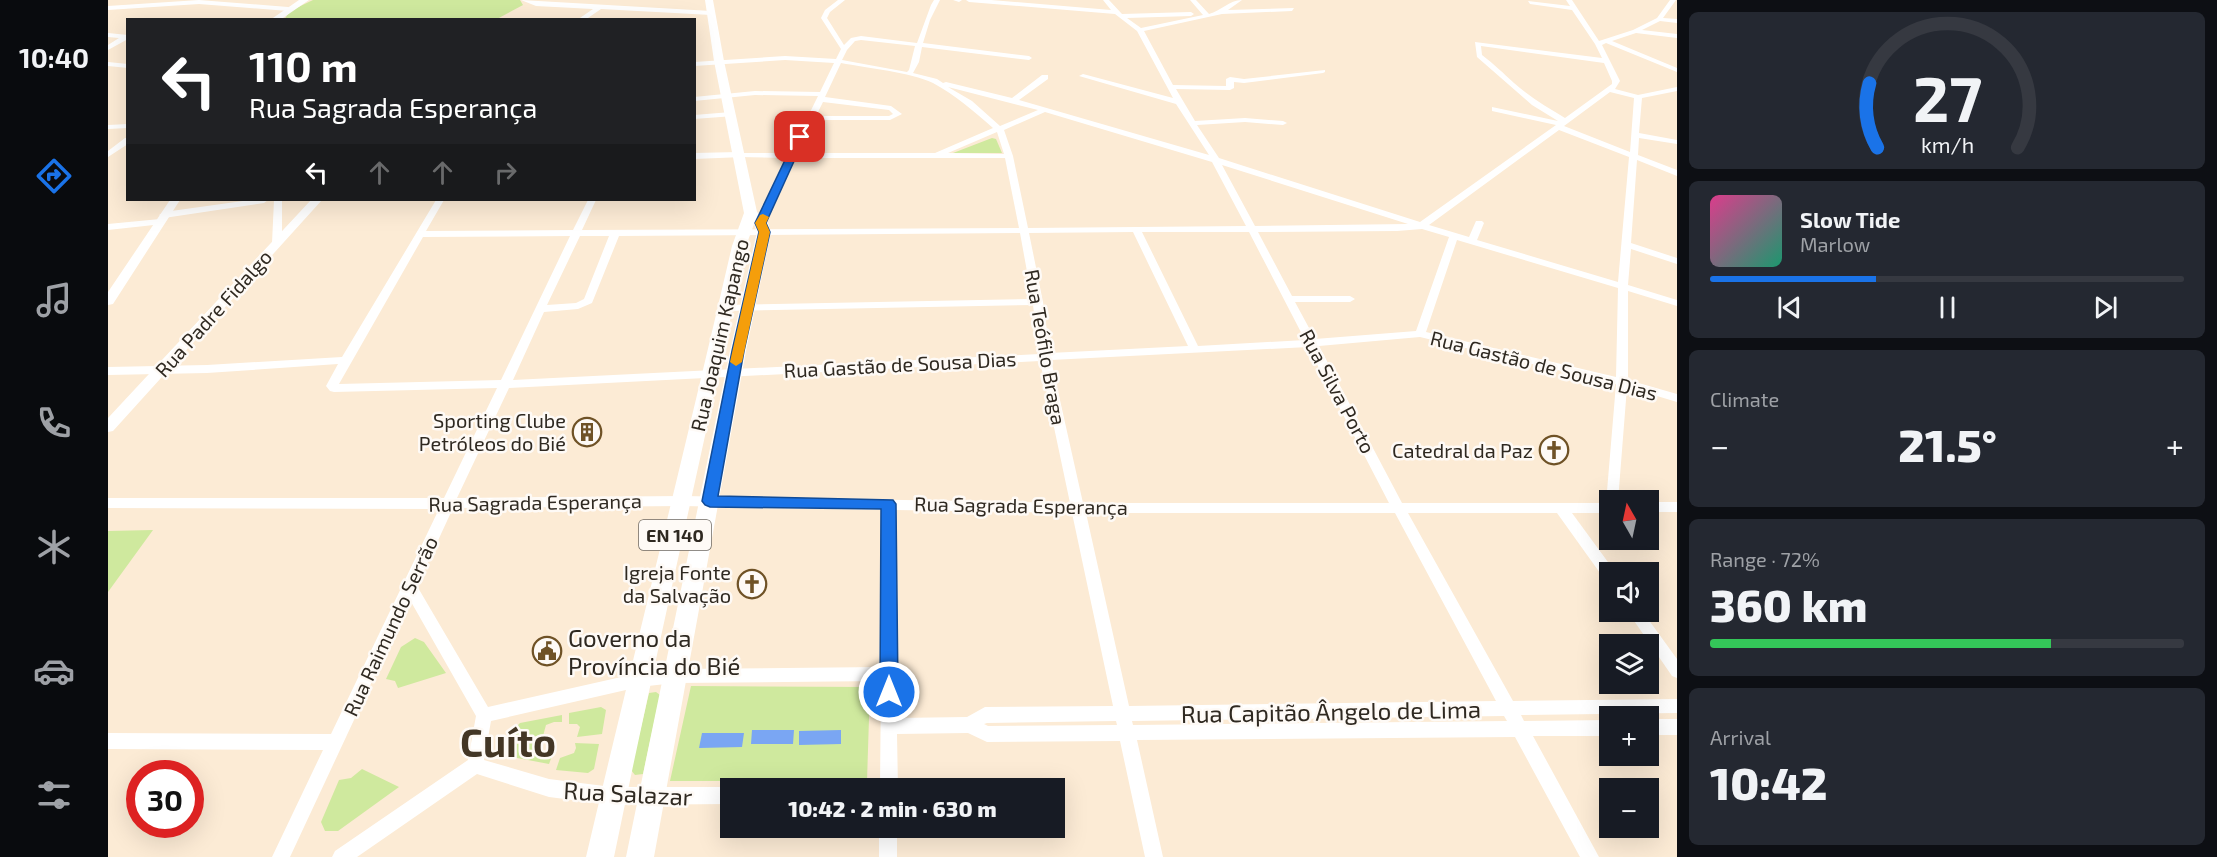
<!DOCTYPE html>
<meta charset="utf-8">
<style>
:root{--surface:#171b24;--page:#242831;--text:#f1f3f6;--muted:#9ea1a6;--line:#363941;--accent:#1a73e8}
body{margin:0;font-family:"Exo 2",sans-serif;background:var(--page);color:var(--text);height:100vh;display:flex;flex-direction:column;font-size:22px;white-space:nowrap}
*{box-sizing:border-box;margin:0}
p{font-size:20px;color:var(--muted)}
.icon{flex:none;width:33px;height:33px;fill:none;stroke:currentColor;stroke-width:2;stroke-linecap:round;stroke-linejoin:round}
.map{position:relative;flex:1;overflow:hidden}
.details{display:flex;flex-direction:column;gap:12px;padding:12px;background:#0d0f14;width:540px}
.details>*{flex:none}
.banner{position:absolute;left:18px;top:18px;width:570px;height:183px;border-radius:0px;box-shadow:0 6px 24px #0002;background:#202124;color:#fff;overflow:hidden}
.needle{width:39px;rotate:351deg}
.controls{position:absolute;left:1491px;top:490px;display:grid;gap:12px}
.controls a{display:grid;place-items:center;width:60px;height:60px;border-radius:0px;background:var(--surface);box-shadow:0 6px 24px #0002;font-size:30px}
.speed{position:absolute;left:18px;top:760px;display:flex;gap:12px;font-size:30px;font-weight:700;text-align:center}
.speed>*{display:grid;place-content:center;width:78px;height:78px;border-radius:50%;background:var(--surface);box-shadow:0 6px 24px #0002;line-height:1}
.speed .limit{border:9px solid #d22;background:#fff;color:#111}
.pin{position:absolute;display:grid;place-items:center;width:51px;height:51px;color:#fff;margin:-26px;border-radius:12px;box-shadow:0 3px 9px #0006}
.me{position:absolute;width:66px;margin:-33px;rotate:0deg;stroke-linejoin:round;filter:drop-shadow(0 0 4px #0008)}
.turn{display:flex;align-items:center;gap:21px;height:126px;padding:0 24px;font-size:27px}
.turn .icon{width:78px;height:78px;stroke-width:2.5}
.turn b{display:block;font-size:42px;line-height:51px}
.lanes{display:flex;align-items:center;height:57px;padding:0 24px;background:#0003;justify-content:center;gap:30px;direction:ltr}
.lanes .off{opacity:.35}
.big{font-size:45px;font-weight:800;line-height:1.1}
.details .tile{flex:1;display:flex;flex-direction:column;justify-content:center;gap:9px;min-width:0;padding:0 21px;border-radius:9px;background:var(--page)}
.details .dial{align-items:center;gap:0}
.dial svg{height:156px;overflow:visible;fill:none;stroke:var(--line);stroke-width:7;stroke-linecap:round;text-anchor:middle}
.dial text{fill:var(--text);stroke:none}
.song{display:flex;align-items:center;gap:18px}
.cover{width:72px;height:72px;border-radius:9px;background:linear-gradient(135deg,hsl(330 70% 55%),hsl(160 70% 35%))}
.played{height:6px;border-radius:3px;background:linear-gradient(90deg,var(--accent) 35%,var(--line) 35%)}
.keys{display:flex;justify-content:space-around;direction:ltr}
.heat{display:flex;justify-content:space-between;align-items:center;font-size:33px;direction:ltr}
.charge{height:9px;border-radius:4px;background:linear-gradient(90deg,#34c759 72%,var(--line) 0)}
.trip{position:absolute;left:612px;top:778px;width:345px;height:60px;border-radius:0px;background:var(--surface);box-shadow:0 6px 24px #0002;font-weight:800;line-height:60px;text-align:center}
main{display:flex;flex:1;min-height:0}
.tab-bar{display:flex;flex-direction:column;width:108px;justify-content:space-around;align-items:center;background:#090b0e;color:var(--muted)}
.tab-bar .icon{width:42px;height:42px}
.tab-bar .on{color:var(--accent)}
.tab-bar b{font-size:27px;color:var(--text)}
.map>svg:first-child{display:block}
</style>
<main>
<nav class="tab-bar">
<b>10:40</b>
<svg class="icon on" aria-label="directions" viewBox="0 0 24 24"><path d="M12 3l9 9-9 9-9-9zM9 14v-3h6M13 9l2 2-2 2"/></svg>
<svg class="icon" aria-label="music" viewBox="0 0 24 24"><path d="M9 18V5l10-2v13"/><circle cx="6" cy="18" r="3"/><circle cx="16" cy="16" r="3"/></svg>
<svg class="icon" aria-label="phone" viewBox="0 0 24 24"><path d="M5 4h4l2 5-3 2q2 4 5 5l2-3 5 2v4C11 20 4 13 5 4z"/></svg>
<svg class="icon" aria-label="climate" viewBox="0 0 24 24"><path d="M12 3v18M4 7l16 10M4 17L20 7"/></svg>
<svg class="icon" aria-label="car" viewBox="0 0 24 24"><path d="M5 17H2v-5l4-1 3-4h7l3 4 3 1v5h-3M9 17h6M6 11h13"/><circle cx="7" cy="17" r="2"/><circle cx="17" cy="17" r="2"/></svg>
<svg class="icon" aria-label="filters" viewBox="0 0 24 24"><path d="M4 7h16M4 17h16"/><circle cx="9" cy="7" r="2"/><circle cx="15" cy="17" r="2"/></svg>
</nav>
<div class="map">
<svg width="1569" height="857" viewBox="0 0 1569 857">
<rect width="100%" height="100%" fill="#fcebd5"/>
<path fill="#cfe99e" d="M205,0h207l3,5 -26,14 -213,1 6,-9z
M884,138l4,1 6,14h-49z
M45,530l-45,62v-61z
M307,638l9,4 22,31 -48,15 -3,-7 -9,-2 15,-32z
M583,686l179,1 -3,94h-197z
M548,692l4,3 -17,79 -8,1 -4,-5 18,-77z
M493,707l5,3 -4,24 -25,3 3,-10 -3,-3h-8v-11z
M454,715v7h-8l-8,3 -3,11 -25,1 -3,-4v-5l5,-5z
M432,743l-3,7c3,8 9,8 15,6l-3,8 -42,-8 1,-5 7,-7z
M467,743l24,1 -5,25 -6,4 -32,-3 4,-12 14,-5 2,-5z
M254,769l37,18 -61,44h-13l-4,-9 18,-42 12,-2z"/>
<path fill="#7aa6f3" d="M644,730h42l-1,14h-42z
M733,730v14l-42,1v-14z
M594,733h42l-2,14 -43,1z"/>
<g fill="none" stroke-linecap="round" stroke-linejoin="round">
<path fill="#fff" fill-rule="evenodd" d="M91,0l89,7 3,2 -3,2 -89,-7 -91,6v-4z
M413,0l190,11 3,2 -3,2 -110,-6 -16,11h-8l16,-11 -57,-3z
M730,0h7l-15,12 -3,6 17,27 7,-7 10,-2 56,7 14,-38 3,-5h6l-10,20 -7,23 106,13 3,2 -3,2 -107,-13 -3,15 -6,11 24,6 6,4 3,-1 66,16 30,-23h6v4l-29,21 190,55 -33,-51 -97,-28 4,-2 90,24 -36,-67 -22,-17 -146,-12 -3,-2h25l120,10 -8,-10h6l13,14 69,-2 3,2 -3,2 -64,2 14,10 62,-13 -13,-15h6l13,14c12,-3 20,-14 33,-14l-14,10 66,-2 -2,3 -70,3 -78,17 29,54 53,1v-7l4,-2 14,2 81,-9v2l-2,1 -79,10 -10,-1v6l-4,2 -54,-1 19,32 50,-3 38,3 4,2 -4,2 -38,-3 -48,3 22,33 201,64 136,-97 -64,-14v-4l66,14 -26,-16 -55,-48 -2,-15 127,16 -7,-14 -23,-34 -42,-6 -2,-3 42,5 -4,-6h6l27,41 34,-11 24,-12 13,-18h6l-13,18 14,1v4l-17,-2 -18,9 35,4v4l-41,-5 -24,8 65,27v4l-71,-29 -4,2 18,36 -5,8 23,6 39,-8v4l-35,7 -3,35 38,7v4l-38,-6 -1,17 39,15v6l-40,-16 -6,83 46,15v6l-46,-15 -3,36 49,15v6l-49,-15v89l49,14v8l-50,-15 -9,114h-8v12h-38l44,60h-6v9l-5,-2 -48,-67h-149l105,188 164,-2v14l-156,2 3,6 86,-1v16h-77l66,121h-19l-65,-120 -378,3 26,117h-18l-25,-116 -133,1 -19,-9 -71,1 1,55h-18l1,-108 -206,2 -36,4 -148,34 -7,39 65,19 63,8h118l4,2h-4v15l-118,1 -63,-8 -72,-23 -120,83h-25l3,-6 133,-91 8,-44 -66,-116 -120,257h-18l51,-107 -215,-1v-16l223,1 108,-225 -331,-1v-10h336l53,-110 -163,4 -4,-1 -4,-5 12,-22 -131,9 -99,2v-8l99,-2 135,-8 94,-157h8l-18,31 147,-1 15,-30h8l-14,30 437,-2 -14,-70h-209l-30,65 -2,2h-6l-2,-2 32,-65 -49,-1 -4,-2 4,-2h51l28,-57 -63,-1 -61,6v-4l61,-6 65,1 14,-29 -49,-3 -91,6v-4l91,-6 51,3 5,-10 -20,-31 4,-8zM753,40l54,6 -6,24 -2,2 -65,-12 5,-10 8,-9zM1373,46l123,17 8,18v3l-47,34c-18,-11 -35,-21 -51,-35 -11,-10 -20,-19 -32,-28zM733,63c26,5 69,9 92,20 22,12 42,29 60,45l-58,25h-136l15,-33h76l12,-6 -11,-8 -66,-9zM840,87l90,23 -38,16 -28,-25zM1502,92l24,6 -4,54 -66,-26zM715,102l66,8 4,4 -4,2h-73zM937,112l167,50 34,64 -218,2 -15,-72 -9,-26zM1451,130l70,27 -11,125 -141,-42 7,-17 -2,-2h-6l-7,16 -40,-12zM889,132l7,22 -56,-1zM1114,165l186,59 -153,2zM1314,229l27,8 -33,94 -101,8 -20,-37h55l5,-3 -5,-3h-58l-34,-64 139,-1zM1025,232l55,114 -138,7 -7,-51 -14,-69zM1034,232h107l56,108 -107,6zM912,233l12,66 -307,6 -5,3 5,3 308,-6 6,49 -526,26 31,-68 34,-3 14,-6 27,-67zM462,236l-69,144 -162,4 84,-147zM472,236h29l-25,63 -8,4 -29,2zM1349,240l161,48 -2,89 -190,-45zM1312,337l196,47 -10,119h-204l-83,-157zM1200,347l81,156h-306l-32,-143zM932,361l30,142 -387,-7 -226,2 52,-110zM575,506l198,4v157l-206,2 -36,4 -151,34 -71,-121 36,-78zM787,510l177,3 41,193 -128,1 -18,10 -70,1zM978,513h309l101,188 -367,5zM1396,716l3,5 -374,4 -1,-4zM1008,721l1,4 -129,1 -4,-2 3,-1z
M845,0h9l-3,2z
M0,33l20,2v4l-20,11v-5l11,-7 -11,-1z
M0,62l20,2v4l-20,-2z
M623,112l4,2 -1,2 -40,3v-4z
M20,124v4l-20,1v-4z
M17,138h3v6l-20,13v-6z
M142,200h18l-4,3 -100,15 -5,-3 5,-3z
M166,200h8v43l-5,3 -5,-3z
M52,219l5,3 -2,2 -55,6v-6z
M1540,502h29v10h-29z
M1520,612h15l34,47v19l-5,-2z
M1540,719h29v16h-29z
M771,828h18v29h-18z"/>
<path fill="#fff" fill-rule="evenodd" d="M191,0h10l-29,20h-10z
M631,152l5,3 -1,2 -49,2v-6z
M62,200h10l-67,104 -5,1v-13z
M203,200h11l-209,231 -5,1v-14z"/>
<path fill="#fff" fill-rule="evenodd" d="M597,0h8l11,61 33,151 11,11 3,9 -25,119 -92,506h-28l104,-506 27,-119 -3,-8 -8,22c-43,204 -90,407 -132,611h-28c48,-204 99,-407 146,-611l12,-33 -30,-152z"/>
</g>
<path fill="#1a73e8" stroke="#114b97" stroke-width="1.5" d="M689,135l8,2 -39,86 4,9 -26,119 -26,145 175,4 3,4 2,188 -2,5 -7,3 -6,-3 -3,-5 1,-183 -171,-2 -5,-2 -3,-4 30,-150 27,-119 -4,-9z"/>
<path fill="#f59e0b" d="M655,214l6,3 -3,6 4,9 -28,130 -6,4 -6,-4 29,-130 -4,-9 5,-8z"/>
<defs>
<g id="building-ring" transform="scale(1.5)"><circle r="9.5" fill="#fefaf6" stroke="#6f5226" stroke-width="1.5"/><path d="M-4-6H4V6H1V3H-1V6H-4ZM-2.5-4.3h1.7v1.8h-1.7ZM.8-4.3h1.7v1.8H.8ZM-2.5-1h1.7V.8h-1.7ZM.8-1h1.7V.8H.8Z" fill="#6f5226"/></g>
<g id="church-ring" transform="scale(1.5)"><circle r="9.5" fill="#fefaf6" stroke="#6f5226" stroke-width="1.5"/><path d="M-1.2-6h2.4v3.5h3.3v2.4h-3.3V6h-2.4V-.1h-3.3v-2.4h3.3Z" fill="#6f5226"/></g>
<g id="civic-ring" transform="scale(1.5)"><circle r="9.5" fill="#fefaf6" stroke="#6f5226" stroke-width="1.5"/><path d="M-.6-6.5H3V-4.5H.6V-3L4-1V1h2V6H-6V1h2V-1L-.6-3ZM-1.2 2.5V6h2.4V2.5Z" fill="#6f5226"/></g>
</defs>
<g fill-rule="evenodd">
<use href="#building-ring" x="479" y="432"/>
<use href="#church-ring" x="1446" y="450"/>
<use href="#church-ring" x="644" y="584"/>
<use href="#civic-ring" x="439" y="651"/>
</g>
<g text-anchor="middle" dominant-baseline="central" stroke-width="5" stroke-linejoin="round" paint-order="stroke">
<rect fill="#fefaf6" stroke="#6d6861" stroke-width="1.5" x="531" y="520" width="72" height="30" rx="4.5"/>
<g font-size="18" font-weight="bold" fill="#2f2921">
<text x="567" y="535">EN 140</text>
</g>
<g font-size="20" fill="#2f2921" stroke="#fefaf6">
<text transform="translate(105 313) rotate(-48)">Rua Padre Fidalgo</text>
<text transform="translate(611 335) rotate(-77)">Rua Joaquim Kapango</text>
<text transform="translate(938 347) rotate(80)">Rua Teófilo Braga</text>
<text transform="translate(792 364) rotate(-3)">Rua Gastão de Sousa Dias</text>
<text transform="translate(1436 365) rotate(14)">Rua Gastão de Sousa Dias</text>
<text transform="translate(1230 391) rotate(62)">Rua Silva Porto</text>
<text transform="translate(427 502) rotate(-1)">Rua Sagrada Esperança</text>
<text transform="translate(913 505) rotate(1)">Rua Sagrada Esperança</text>
<text transform="translate(282 626) rotate(-65)">Rua Raimundo Serrão</text>
</g>
<g font-size="20" fill="#2f2921" stroke="#fefaf6" text-anchor="end">
<text x="458" y="420">Sporting Clube<tspan x="458" dy="23">Petróleos do Bié</tspan></text>
<text x="1425" y="450">Catedral da Paz</text>
<text x="623" y="572">Igreja Fonte<tspan x="623" dy="23">da Salvação</tspan></text>
</g>
<g font-size="24" fill="#2f2921" stroke="#fefaf6" text-anchor="start">
<text x="460" y="637">Governo da<tspan x="460" dy="28">Província do Bié</tspan></text>
</g>
<g font-size="24" fill="#2f2921" stroke="#fefaf6">
<text transform="translate(1223 711) rotate(-1)">Rua Capitão Ângelo de Lima</text>
<text transform="translate(520 793) rotate(3)">Rua Salazar</text>
</g>
<g font-size="39" font-weight="bold" fill="#433625" stroke="#fefaf6">
<text x="400" y="741">Cuíto</text>
</g>
</g>
</svg>
<div class="controls">
<a><svg class="needle" viewBox="-14 -14 28 28"><path d="M0-13l5 13h-10z" fill="#e53935"/><path d="M0 13l5-13h-10z" fill="#9ea1a6"/></svg></a>
<a><svg class="icon" aria-label="sound" viewBox="0 0 24 24"><path d="M4 9h4l5-4v14l-5-4H4zM17 9q2 3 0 6"/></svg></a>
<a><svg class="icon" aria-label="layers" viewBox="0 0 24 24"><path d="M12 4l9 5-9 5-9-5zM3 14l9 5 9-5"/></svg></a>
<a>+</a>
<a>−</a>
</div>
<div class="speed"><div class="limit">30</div></div>
<div class="pin" style="left:692px;top:137px;background:#d93025"><svg class="icon" aria-label="arrive" viewBox="0 0 24 24"><path d="M6 21V4h12l-3 4 3 4H6"/></svg></div>
<svg class="me" style="left:781px;top:692px" viewBox="-20 -20 40 40"><circle r="17" fill="#1a73e8" stroke="#fff" stroke-width="3"/><path d="M0-11L8 9 0 5-8 9z" fill="#fff"/></svg>
<div class="trip">10:42 · 2 min · 630 m</div>
<div class="banner">
<div class="turn"><svg class="icon" aria-label="left" viewBox="0 0 24 24"><path d="M17 20v-9H6M10 6l-5 5 5 5"/></svg><div><b>110 m</b>Rua Sagrada Esperança</div></div>
<div class="lanes"><svg class="icon" aria-label="left" viewBox="0 0 24 24"><path d="M17 20v-9H6M10 6l-5 5 5 5"/></svg><svg class="icon off" aria-label="ahead" viewBox="0 0 24 24"><path d="M12 20V5M6 11l6-6 6 6"/></svg><svg class="icon off" aria-label="ahead" viewBox="0 0 24 24"><path d="M12 20V5M6 11l6-6 6 6"/></svg><svg class="icon off" aria-label="right" viewBox="0 0 24 24"><path d="M7 20v-9h11M14 6l5 5-5 5"/></svg></div>
</div>
</div>
<section class="details">
<div class="tile dial"><svg viewBox="0 0 100 80">
<path d="M14 69A42 42 0 1 1 86 69"/>
<path d="M14 69A42 42 0 0 1 10 36" stroke="#1a73e8"/>
<text x="50" y="56" font-size="32" font-weight="700">27</text>
<text x="50" y="72" font-size="11">km/h</text>
</svg></div>
<div class="tile">
<div class="song"><i class="cover"></i><div><b>Slow Tide</b><p>Marlow</p></div></div>
<div class="played"></div>
<div class="keys"><svg class="icon" aria-label="previous" viewBox="0 0 24 24"><path d="M18 5L8 12l10 7zM5 5v14"/></svg><svg class="icon" aria-label="pause" viewBox="0 0 24 24"><path d="M8 5v14M16 5v14"/></svg><svg class="icon" aria-label="next" viewBox="0 0 24 24"><path d="M6 5l10 7-10 7zM19 5v14"/></svg></div>
</div>
<div class="tile"><p>Climate</p>
<div class="heat"><a>−</a><b class="big">21.5°</b><a>+</a></div>
</div>
<div class="tile"><p>Range · 72%</p><b class="big">360 km</b><div class="charge"></div></div>
<div class="tile"><p>Arrival</p><b class="big">10:42</b></div>
</section>
</main>
